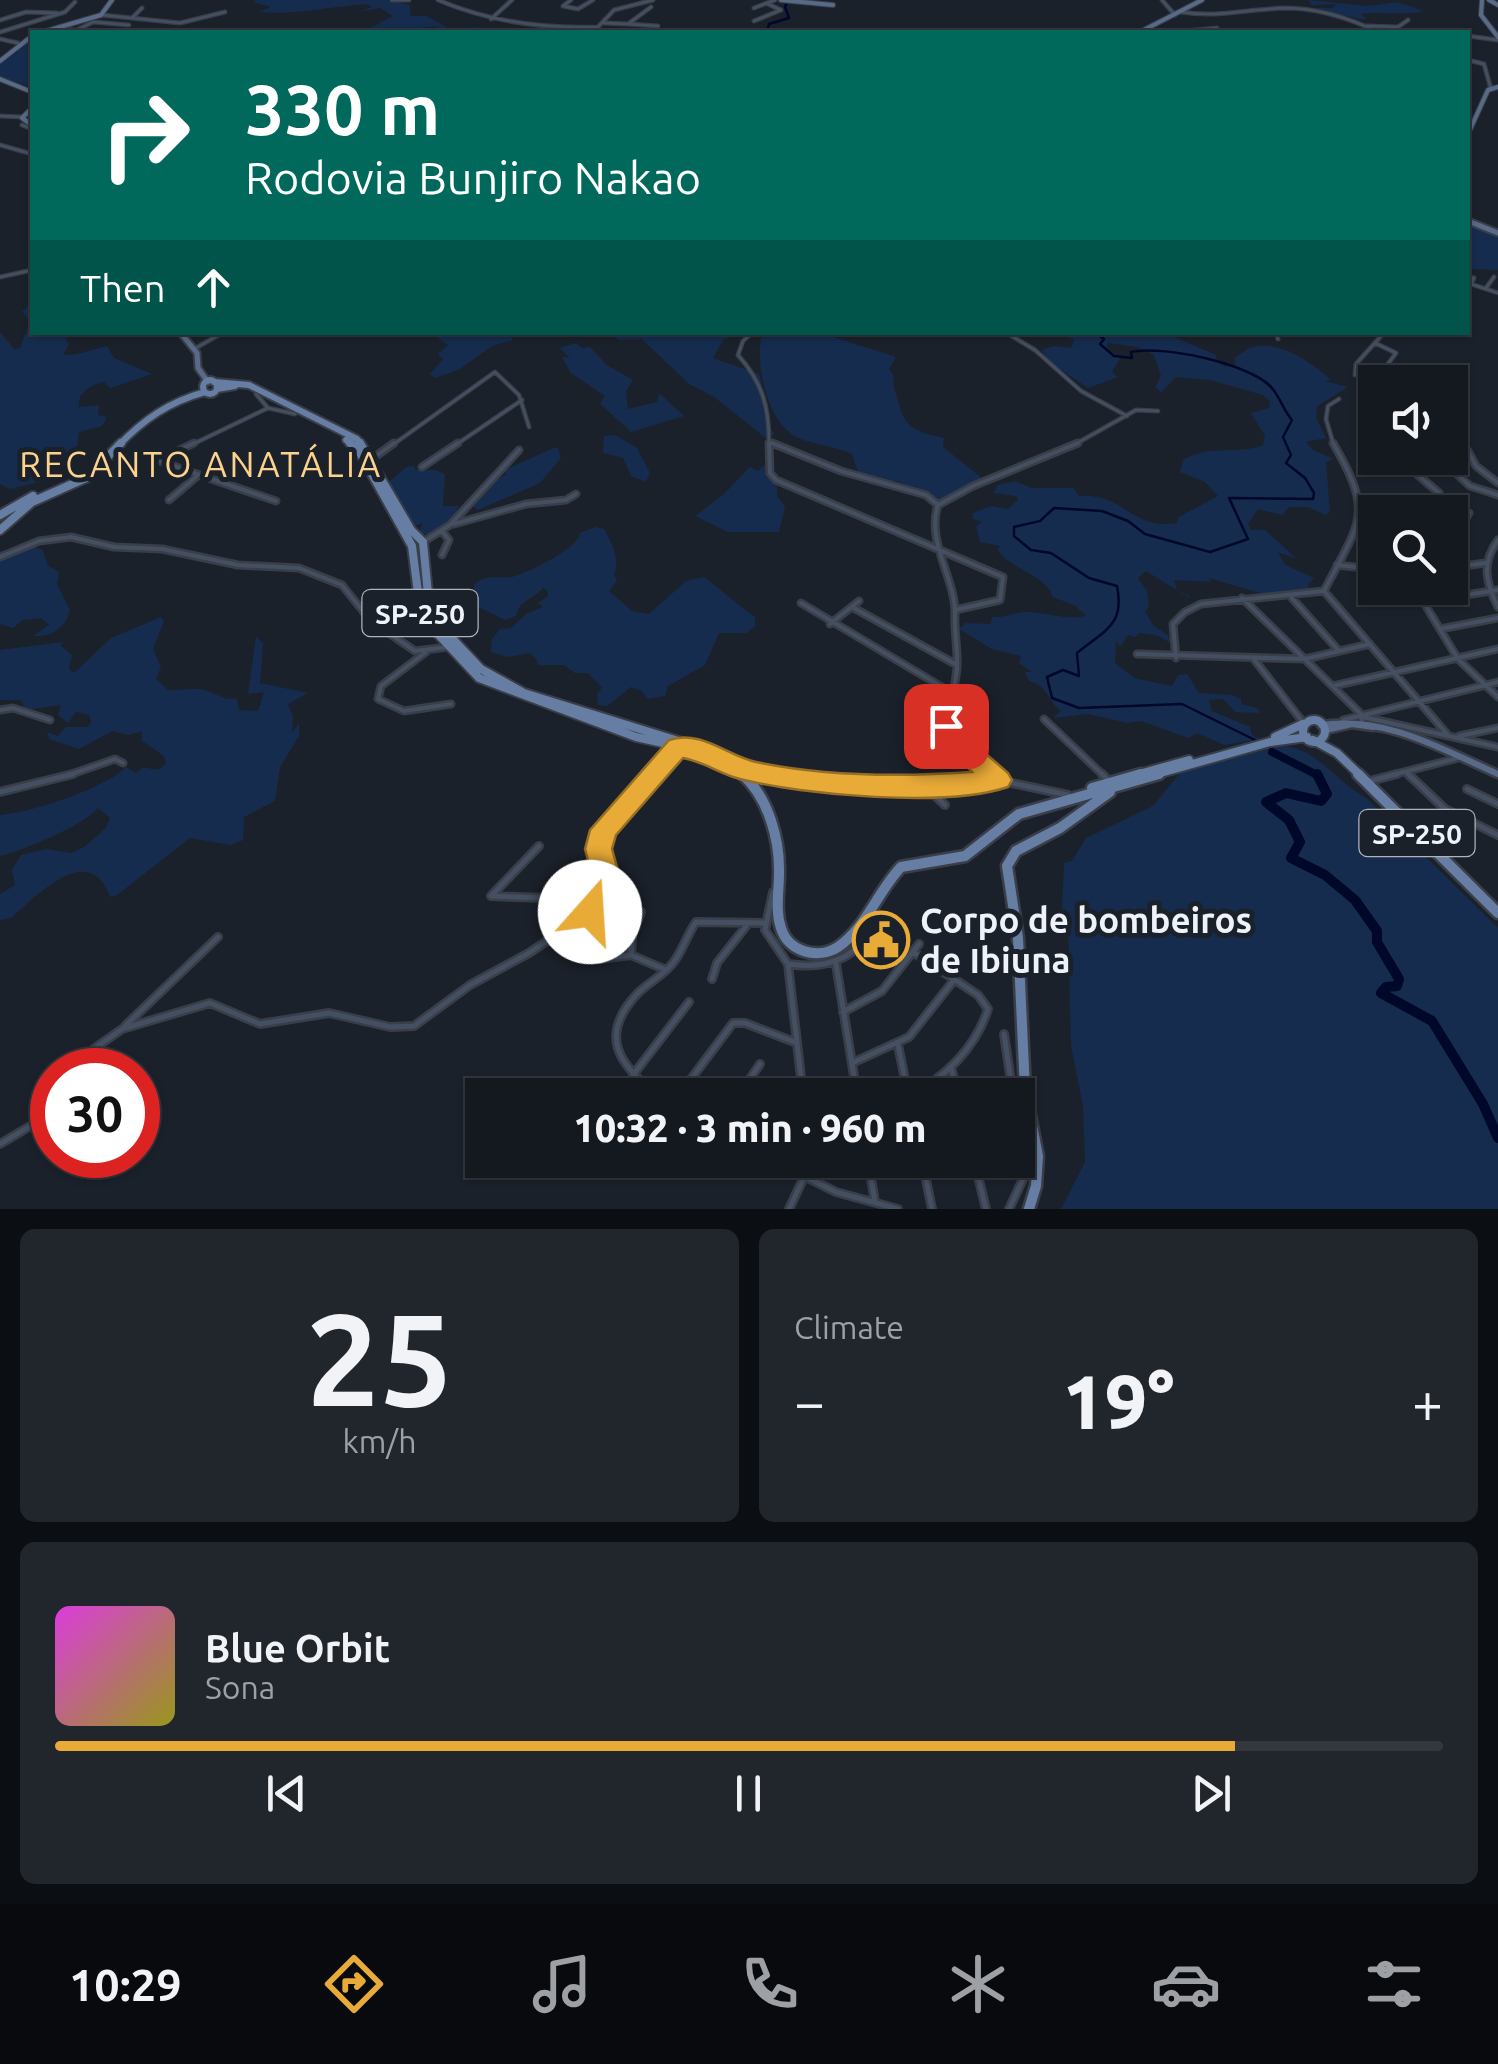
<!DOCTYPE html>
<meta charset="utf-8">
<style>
:root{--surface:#141920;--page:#21262d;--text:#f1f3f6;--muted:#9da0a5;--line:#33383e;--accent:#e9ab38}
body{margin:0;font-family:Ubuntu,sans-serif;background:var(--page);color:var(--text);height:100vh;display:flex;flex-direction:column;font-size:38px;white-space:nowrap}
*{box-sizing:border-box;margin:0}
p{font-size:32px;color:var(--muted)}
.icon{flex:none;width:55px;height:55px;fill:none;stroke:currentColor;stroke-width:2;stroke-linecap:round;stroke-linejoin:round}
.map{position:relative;height:1209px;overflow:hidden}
.details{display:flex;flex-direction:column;gap:20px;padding:20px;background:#0b0e12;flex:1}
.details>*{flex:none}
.guide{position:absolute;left:30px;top:30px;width:1440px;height:305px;border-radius:0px;box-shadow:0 2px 8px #0004,0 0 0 2px var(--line);background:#00695c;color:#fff;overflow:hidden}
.tools{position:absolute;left:1358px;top:365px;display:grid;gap:20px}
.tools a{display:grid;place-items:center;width:110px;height:110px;border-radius:0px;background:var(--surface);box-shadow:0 2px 8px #0004,0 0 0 2px var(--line);font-size:50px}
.speed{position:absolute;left:30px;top:1048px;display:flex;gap:20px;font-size:50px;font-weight:700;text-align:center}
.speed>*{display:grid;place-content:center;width:130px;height:130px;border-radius:50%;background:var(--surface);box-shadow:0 2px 8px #0004,0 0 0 2px var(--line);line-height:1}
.speed .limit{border:15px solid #d22;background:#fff;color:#111}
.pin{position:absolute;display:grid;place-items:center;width:85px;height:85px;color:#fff;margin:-42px;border-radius:20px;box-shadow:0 5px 15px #0006}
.me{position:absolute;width:110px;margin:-55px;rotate:19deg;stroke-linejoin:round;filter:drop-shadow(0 0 8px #0008)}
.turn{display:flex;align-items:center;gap:35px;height:210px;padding:0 50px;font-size:45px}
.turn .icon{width:130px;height:130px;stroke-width:2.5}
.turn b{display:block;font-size:70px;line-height:85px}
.then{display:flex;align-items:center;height:95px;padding:0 50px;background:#0003;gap:20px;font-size:38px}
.big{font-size:75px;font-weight:800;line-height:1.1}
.details .widget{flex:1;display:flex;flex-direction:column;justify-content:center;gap:15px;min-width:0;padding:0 35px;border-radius:15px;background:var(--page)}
.details .dial{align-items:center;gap:0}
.dial b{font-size:130px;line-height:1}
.song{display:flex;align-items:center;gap:30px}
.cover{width:120px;height:120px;border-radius:15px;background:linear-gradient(135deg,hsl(300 70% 55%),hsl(60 70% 35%))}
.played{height:10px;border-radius:5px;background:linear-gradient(90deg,var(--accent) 85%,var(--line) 85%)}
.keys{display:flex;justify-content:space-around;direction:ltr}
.heat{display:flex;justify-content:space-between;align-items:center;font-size:55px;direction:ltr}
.details .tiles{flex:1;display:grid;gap:20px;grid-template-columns:1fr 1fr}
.widget:last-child{grid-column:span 2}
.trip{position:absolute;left:465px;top:1078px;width:570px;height:100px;border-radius:0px;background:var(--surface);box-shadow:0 2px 8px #0004,0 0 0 2px var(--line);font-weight:800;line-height:100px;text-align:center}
.tabs{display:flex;height:160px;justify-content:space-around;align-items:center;background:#080a0d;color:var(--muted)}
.tabs .icon{width:70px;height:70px}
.tabs .current{color:var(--accent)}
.tabs b{font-size:45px;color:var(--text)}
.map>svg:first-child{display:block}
</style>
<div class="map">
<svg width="1498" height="1209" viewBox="0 0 1498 1209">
<rect width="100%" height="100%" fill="#1b212b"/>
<path fill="#152c4e" d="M256,0h132l22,5v11h16l24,13 32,-2 -13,5h-37l-4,-1 11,-5 -27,3 13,3h-31l2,-2 -27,-1 24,-13 -13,-8 -23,4 15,-5 -6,-3c-37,3 -70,11 -107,8l12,-5 -18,-5z
M1308,0l60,6 29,-4 27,9c-22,5 -44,0 -63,3l5,5h-6l-49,-11h22l3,-4 -24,1z
M32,37v50l-32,-10v-14l18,-11 -8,-3h8z
M1468,221l30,13v36l-30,-1z
M32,304v28l43,1 -10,6 4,5 -6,11c18,0 28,-5 44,-9l7,12 38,16 -42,14 -6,-6c-13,3 -27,10 -25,25l20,-2 -1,10 9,2 -5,9 -23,6 -3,23 -24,2 10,2 -15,21 -37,9 -10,-5v-152l14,17 6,-1 10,-26 -8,-11z
M1135,332l37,4 44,19v6l9,6 11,-3 -2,-6c6,-3 13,-10 19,-11 25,-7 59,15 78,33l-6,1 23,6 -31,19 -1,12 10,20 -20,4 7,8 21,9 -8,3 4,50 -4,3 -18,-8h-19l-7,8 -24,-6 -10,15 3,6h14l32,29 -19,-7 7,13 29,13 -6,6 2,7 -40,5 -61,-18 2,4 -37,-2 3,10 14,7h-3l-42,-26 -8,7 9,13 2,16 -4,4 8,14 17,12 1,6 -15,-8 -17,-2 -3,4 -8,-2 -8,12 -4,-6 -1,22 19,15 38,8 6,-11 9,-1 12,19 33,2 9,4v5l16,4 3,5 -25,-1 -12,-13 -14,1 3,11 38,16 2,8 7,4 -35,6 -26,-12 -10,5 -47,-17 -13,2 -40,-9 -35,4 8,-7c-14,-11 -14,-26 -32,-30l-4,-9h7l-13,-9 2,-7 -29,-7 -33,-20 7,-6 24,1 3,-7c12,1 22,-5 34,-5 22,1 39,8 59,4l-10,-10 -23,-9c-6,-22 -44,-28 -55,-47l2,-4 -20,-4 -4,-16 6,-4 -10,-4 1,-5 18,-7 17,3 10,-9 -2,-4 -23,-3 5,-8 17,-4 17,7h42l5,8c46,-3 53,35 98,27l2,-6 39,-21 -13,-14 -25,-10 3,-12c29,-17 54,-4 80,-15l2,-9 -14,-23 18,-5 1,-7 -7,-6 -53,-15 -34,-3 -15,15 -6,-5 6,-11 -7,-21 -16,-8 -31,-4v5l13,10 -8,14 6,5 -30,11 -41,-28 -5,-10 11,-4 18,2 3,-8 -13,-7z
M431,333h77l5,7 -21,6 -32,23 -25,9 -5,-4 13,-15 -5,-5 10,-9z
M605,333h132l-14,7 -10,18 46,16 8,31v20l8,9 -9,4 -52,-41 -25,-13 -47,-45 -22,1z
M780,333l53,4 63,20 -7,12 5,7c-2,11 1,14 4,24 7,29 16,31 46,38l-1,9 40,32 -49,27 -4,-8 -32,-17 -12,2 -28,-11 -6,-18c-16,-8 -48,-11 -59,-19 -26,-17 -37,-68 -32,-97z
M576,343l6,5 8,-1 17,18 26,15 -7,11 2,18 29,-7 2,-9 25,23 -53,16 -31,-28 5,-8 -34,-23 -9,-16 8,1 -10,-10z
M615,435l22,13 13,25 -4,9 -15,-6 -8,-18 -20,-5 1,-17z
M553,448h5l3,10 -21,25 -62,27 -8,-5 20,-22 16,-8 -1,-5z
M767,463l10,18v15l8,11 -6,25h-51l-33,-16 28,-21 27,-28 8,4z
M414,466l2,4h19l10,4 -2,32h16l-10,20 -21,11 1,-3h-11l5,-11 -8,3 -27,-43 18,-16z
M595,527l9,2c5,8 14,27 12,37 -1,15 -6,1 1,15l-8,10 23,20 17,3 37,-33 18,-4c18,13 33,28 51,40v9l-8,7h-28l-14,32 -37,21 -3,10 -18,3 -5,-8 -11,-4 -24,19 -9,-1 -1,-10 5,-8 -14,-14h-13l-11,-8h-26l-2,-7 -7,-5 -21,4 -17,-5 1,-13 8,-10 11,-1 15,-14 17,-7 -5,-4 10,-7 -1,-6 -4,-2c-9,11 -25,13 -27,28l-11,4 -39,-19 8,-4v-12c16,-14 27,-3 44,-10 17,-6 60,-27 62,-42z
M31,546l12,4 5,16 11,6 -2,12 13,26c-4,18 -19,27 -37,26l16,-11 -8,-7 -18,2 -10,8 -13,-4v-73l8,2z
M161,617l3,4 -11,28 8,18 -5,12 12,11c13,1 21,-3 35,0 14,3 20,11 34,8l2,12 19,1 6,-19 -16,2 8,-58 7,8 -3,39 48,10 -20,11 5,12 -1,17 7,-10v13l-19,31 -5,34 -31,16 -1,23 -12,5 -41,-7 -73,57 -7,2c-20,-58 -74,-1 -99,21l-11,2v-26l15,-9 -3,-15 9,-15 25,-6 26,4 12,-6 22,-19 4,-10 -12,-10c-15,18 -74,42 -98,48v-41c30,-2 106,-27 126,-48l10,6 7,-6 15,3 8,-6 -2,-8 -22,-15v-10l-13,4 -17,-4 -33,18 -30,-10 -2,-7 11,4 8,-9h22l3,-5 -2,-7 -13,-3 -8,11 -10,-8 3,-10 -35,5 -5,-10h-21v-50l64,-8 -4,3 12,10 -3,14 5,4 37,-35z
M1279,746c36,-1 57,36 87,52l132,130v281h-437l24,-47 -2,-56 -12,-61 -3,-117 -6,-19 2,-46 8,-2 14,-23 67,-32 27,-33z"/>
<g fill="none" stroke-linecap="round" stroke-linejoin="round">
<path stroke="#00082a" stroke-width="2.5" d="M767,32l2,-8 20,-6 -4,-11 3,-7
M1094,332l10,7 -4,5 14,12 18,2 -1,-6c31,-7 116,11 139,34 10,10 13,24 22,34l-9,17 8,18 -5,8 19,15 9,15 -1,6 -84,-1 19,41 -38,13 -65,-18 -17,-13 -26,-10 -48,-3 -14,13 -26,6v9l17,14 20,3 38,25 28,8c8,39 -12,44 -40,67l2,23 -16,-6 -16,7 5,21 27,10 103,-4 77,38"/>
<path stroke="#00082a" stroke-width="8" d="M1272,752l47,24"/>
<path stroke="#00082a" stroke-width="10" d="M1317,774l10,20 -6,7 -35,-8 -20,9 23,18 11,22 -9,16 34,17 30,25 22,31v11l22,37 -2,7 -11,1 -5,6 51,28 51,83 15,34"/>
<g stroke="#393e48" stroke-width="5">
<path id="street-far2" d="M392,0h17
M438,0c52,22 104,29 160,27l16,-17 39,-10
M1162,0l13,15
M563,6l15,3 15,-9
M563,6l8,-6
M754,8l21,-8
M1181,12c36,6 68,-3 104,-4 33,0 64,10 93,24
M102,15l78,8 45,-11
M133,17l9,-9
M491,19l21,-19
M0,20l26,-8 31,1
M754,21l27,-11 -13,-6
M604,23l24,1 23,-17
M628,24l30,2
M1367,26l31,1 10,-7
M57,28l30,4
M1185,31l32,-3
M0,32l65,-20 10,-10
M73,32l20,-10 36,3
M514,32l38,-3
M589,32l9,-5
M1468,36l30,4
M0,39l18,4
M1468,60l16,4 7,25
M0,116l23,1
M22,125l10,4
M0,145l32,9
M0,277l32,-7
M1468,277l6,1 -3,6 27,9
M1486,288l8,-11
M753,332l-10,9 -5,14c24,27 31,51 31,87l9,4
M1005,332l30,18 46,41 46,25
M1276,332l2,7
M194,349l30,-17
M1355,375l1,-11 25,-28
M1360,380l25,-12 11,-15 -21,-10
M256,394l12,14 27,6
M1366,443l9,-1
M189,446l79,-38
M391,446l104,-74 24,23 10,32
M454,446l68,-46
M1072,446l64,-36 22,1
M1334,446l-8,-27 2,-13 11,-7"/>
</g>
<g stroke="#393e48" stroke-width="9">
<path id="street-far1" d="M769,443l1,30 6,7 227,97 -3,23 -45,10
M772,443l69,28 85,24 12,10c-12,36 17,73 17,108 -1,18 3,37 2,55 -2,20 -8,42 -11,62l48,46
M1468,451l8,15 22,17
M1398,458l41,35 -15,19
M1439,458l31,28 28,9
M372,459l22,-16
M159,460l35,-17
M159,461l117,40
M422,467l36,-24
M169,500l27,-23
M938,505l35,-19 105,-43
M454,524l72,-20 40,-4 10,-6
M442,531l7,9 -7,15
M1498,540c-17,23 -12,43 0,67
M423,542l27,-17 69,-75
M1450,555l1,-11 18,-31
M0,557l39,-16 32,-4 43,10 48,2 76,16 61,3 43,17 29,36 44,30 34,-4
M1337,565l38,4
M1450,568l35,-5
M1415,588l43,71 40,38
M1324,591l123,143
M1242,598l119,116 1,8
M1292,598l47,53
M1421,602l77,-12
M801,603l151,90
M852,607l105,58
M830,624l29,-23
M1440,629l58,-11
M426,652l-45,34 -3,13 26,12 47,-7
M1137,654l168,5 65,-15
M1176,658l-3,-34 12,-12 16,-8 123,-13c36,-70 51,-76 9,-148
M1253,658l49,63
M1333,686l165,-37
M0,710l13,-2 37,12
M1363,717l135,30
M1044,719l60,57
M1343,720l155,-38
M1459,736l39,-8
M737,768l45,8
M1407,773l4,3
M66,776l49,-17 8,4
M652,776l24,-27
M1388,776l74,-19"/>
</g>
<g stroke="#393e48" stroke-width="10">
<path id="street" d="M768,774l49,9 106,3 75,-6 70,15
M992,774l6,6
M1102,774l5,5
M1408,774l37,35 53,26
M1370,781l27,-7
M927,788l18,17
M1467,789l31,15
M0,792l73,-18
M539,846l-48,50 54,2 62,-9
M1463,850l8,-27
M773,892l-8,38 23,34 15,131
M616,917l13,-7 12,2 -9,24 -1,19 35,15
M580,952l20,7 31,-4
M788,964c40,6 79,-7 86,-51
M836,964l21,131
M712,979l5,-16 30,-38
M843,1012l39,-21 37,-47
M125,1026l93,-89
M1004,1034l9,61
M898,1045l10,49
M852,1063l57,-26 45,-57
M951,1067l7,28
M77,1070l18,-22 27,-19 88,-26 50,21 69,-11 61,14 24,-1 56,-41 59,-32 61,-41 19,-27 -10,-36 5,-19 50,-56
M633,1075l56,-73
M657,1095c-39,-31 -59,-60 -19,-102 11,-11 26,-18 35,-30 10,-13 14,-28 23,-41l68,1
M679,1095l54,-72h12l52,20
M739,1095l21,-31
M909,1095c36,-16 67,-48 79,-86l-10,-14 -65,-43
M0,1144l32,-19 20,-22
M758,1160l30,8 48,24 62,17
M811,1160l2,20
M868,1160l7,42
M922,1160l10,49
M974,1160l12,49
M789,1209l16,-34
M1009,1209l14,-30 -5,-57"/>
</g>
<g stroke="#393e48" stroke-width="6">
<path id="secondary-far2" d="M781,0l52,5
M1482,0l-1,15 17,22
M1489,0l9,5
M43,32l58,-17 11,-15
M1140,32l62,-32
M0,61l32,-25
M0,79l32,13
M32,108l-10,10 10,7
M1468,134l20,-44 10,-3"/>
</g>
<g stroke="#393e48" stroke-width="9">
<path id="secondary-far1" d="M1468,221l30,12
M180,332l17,21 1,15 10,14"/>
</g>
<g stroke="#393e48" stroke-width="11">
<path id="secondary" d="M1321,725c66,-9 118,23 177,49
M1326,730l26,-6 21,3"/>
</g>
<g stroke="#393e48" stroke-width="10">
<path id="primary-far2" d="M203 387a7 7 0 1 1 14 0a7 7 0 1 1-14 0Z
M214,382l35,3 108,54 5,7
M217,389l18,-3
M346,440l7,6
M118,446c26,-27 51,-44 87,-54"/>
</g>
<g stroke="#393e48" stroke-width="12">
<path id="primary-far1" d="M350,443l8,6 54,97 9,70 58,62 157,59 54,12
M360,443l51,87 12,12 7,73 51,54 43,24 177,55 44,28
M0,515l33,-19
M0,530l32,-28 56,-25 33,-34
M1303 731a11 11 0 1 1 22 0a11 11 0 1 1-22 0Z
M1275,737l28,-13
M1313,740l24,13 24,23
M1132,776l57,-16
M1150,776l120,-34 37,-5"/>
</g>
<g stroke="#393e48" stroke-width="15">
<path id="primary" d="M742,774c26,23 38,65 37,100 0,18 -4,37 2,54 7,24 37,32 57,19 28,-19 40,-56 63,-80l64,-11 54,-42 140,-40
M1358,774l140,139
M1092,788l49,-14
M1029,1209l7,-23 2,-30 -13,-66 -7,-152 -11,-72 9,-15 44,-23 50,-36"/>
</g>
<use href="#street-far2" stroke="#445062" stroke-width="2.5"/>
<use href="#street-far1" stroke="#445062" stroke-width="4"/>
<use href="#street" stroke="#445062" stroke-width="5"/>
<use href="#secondary-far2" stroke="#586a87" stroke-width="4"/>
<use href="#secondary-far1" stroke="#586a87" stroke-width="5"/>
<use href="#secondary" stroke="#586a87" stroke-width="6"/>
<use href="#primary-far2" stroke="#667ea3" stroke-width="6"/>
<use href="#primary-far1" stroke="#667ea3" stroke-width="8"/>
<use href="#primary" stroke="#667ea3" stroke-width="10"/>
</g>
<path fill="#e9ab38" stroke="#976f24" stroke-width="2.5" d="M946,716l9,3 5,12 48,42 4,7 -4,7c-62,21 -204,8 -268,-8 -20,-5 -35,-17 -57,-21l-67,77 -4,14 10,36c-7,15 -16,34 -32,40l-10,-4 -4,-9 18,-29 -9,-34 5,-19 79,-90c31,-11 59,16 87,22 71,15 144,15 216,10l-36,-37 2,-16z"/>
<defs>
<g id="civic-ring" transform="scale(2.875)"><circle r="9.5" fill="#1b212b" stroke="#e9ab38" stroke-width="1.5"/><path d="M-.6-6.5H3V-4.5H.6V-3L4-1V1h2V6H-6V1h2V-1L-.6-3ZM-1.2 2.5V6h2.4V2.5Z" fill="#e9ab38"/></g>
</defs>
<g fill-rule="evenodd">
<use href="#civic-ring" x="881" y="940"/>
</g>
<g text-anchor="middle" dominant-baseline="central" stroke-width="10" stroke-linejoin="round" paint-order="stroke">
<g fill="#1b212b" stroke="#afb3bb" stroke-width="2.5">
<rect x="362.5" y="590" width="115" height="46" rx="8"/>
<rect x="1359.5" y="810" width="115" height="46" rx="8"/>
</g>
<g font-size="28" font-weight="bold" fill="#eef2f9">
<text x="420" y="613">SP-250</text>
<text x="1417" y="833">SP-250</text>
</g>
<g font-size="35" letter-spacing="2.5" fill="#fdd28c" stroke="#1b212b">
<text x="201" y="464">RECANTO ANATÁLIA</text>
</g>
<g font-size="35" font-weight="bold" fill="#eef2f9" stroke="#1b212b" text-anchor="start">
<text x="920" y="920">Corpo de bombeiros<tspan x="920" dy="40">de Ibiuna</tspan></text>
</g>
</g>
</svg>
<div class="tools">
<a><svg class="icon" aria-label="sound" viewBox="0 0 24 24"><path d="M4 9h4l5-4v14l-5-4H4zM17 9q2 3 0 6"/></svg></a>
<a><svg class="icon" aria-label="search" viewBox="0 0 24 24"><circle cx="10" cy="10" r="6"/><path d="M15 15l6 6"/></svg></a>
</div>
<div class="speed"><div class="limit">30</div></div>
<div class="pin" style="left:946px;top:726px;background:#d93025"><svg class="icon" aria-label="arrive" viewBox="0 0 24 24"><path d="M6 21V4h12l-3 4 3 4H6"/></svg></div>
<svg class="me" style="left:590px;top:912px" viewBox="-20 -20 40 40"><circle r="19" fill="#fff"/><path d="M0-13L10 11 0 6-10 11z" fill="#e9ab38"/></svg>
<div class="trip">10:32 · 3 min · 960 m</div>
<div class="guide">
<div class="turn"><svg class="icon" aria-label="right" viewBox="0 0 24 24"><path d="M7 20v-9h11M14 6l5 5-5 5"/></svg><div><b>330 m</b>Rodovia Bunjiro Nakao</div></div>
<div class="then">Then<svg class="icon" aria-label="ahead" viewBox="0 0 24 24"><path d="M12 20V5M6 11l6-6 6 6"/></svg></div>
</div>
</div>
<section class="details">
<div class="tiles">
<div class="widget dial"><b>25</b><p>km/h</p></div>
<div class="widget"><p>Climate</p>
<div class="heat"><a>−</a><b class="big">19°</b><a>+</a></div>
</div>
<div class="widget">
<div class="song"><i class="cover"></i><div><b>Blue Orbit</b><p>Sona</p></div></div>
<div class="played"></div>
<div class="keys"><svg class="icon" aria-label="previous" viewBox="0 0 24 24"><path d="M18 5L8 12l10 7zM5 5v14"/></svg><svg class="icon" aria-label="pause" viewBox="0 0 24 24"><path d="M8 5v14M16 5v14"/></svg><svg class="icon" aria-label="next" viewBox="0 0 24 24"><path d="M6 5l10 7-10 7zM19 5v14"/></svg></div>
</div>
</div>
</section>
<nav class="tabs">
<b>10:29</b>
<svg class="icon current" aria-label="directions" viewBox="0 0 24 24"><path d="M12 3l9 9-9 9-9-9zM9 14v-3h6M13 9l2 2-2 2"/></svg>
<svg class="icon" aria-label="music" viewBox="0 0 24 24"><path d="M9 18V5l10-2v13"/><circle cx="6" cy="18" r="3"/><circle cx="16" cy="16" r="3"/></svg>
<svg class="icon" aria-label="phone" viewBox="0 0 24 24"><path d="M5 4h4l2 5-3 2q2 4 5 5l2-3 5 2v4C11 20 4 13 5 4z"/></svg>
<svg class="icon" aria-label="climate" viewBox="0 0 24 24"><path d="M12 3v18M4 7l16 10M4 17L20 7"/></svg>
<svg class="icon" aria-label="car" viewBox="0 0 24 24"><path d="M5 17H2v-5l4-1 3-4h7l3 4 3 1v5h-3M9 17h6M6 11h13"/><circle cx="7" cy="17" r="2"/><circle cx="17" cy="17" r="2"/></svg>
<svg class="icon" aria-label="filters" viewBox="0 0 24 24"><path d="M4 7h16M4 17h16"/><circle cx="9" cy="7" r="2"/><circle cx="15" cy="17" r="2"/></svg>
</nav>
